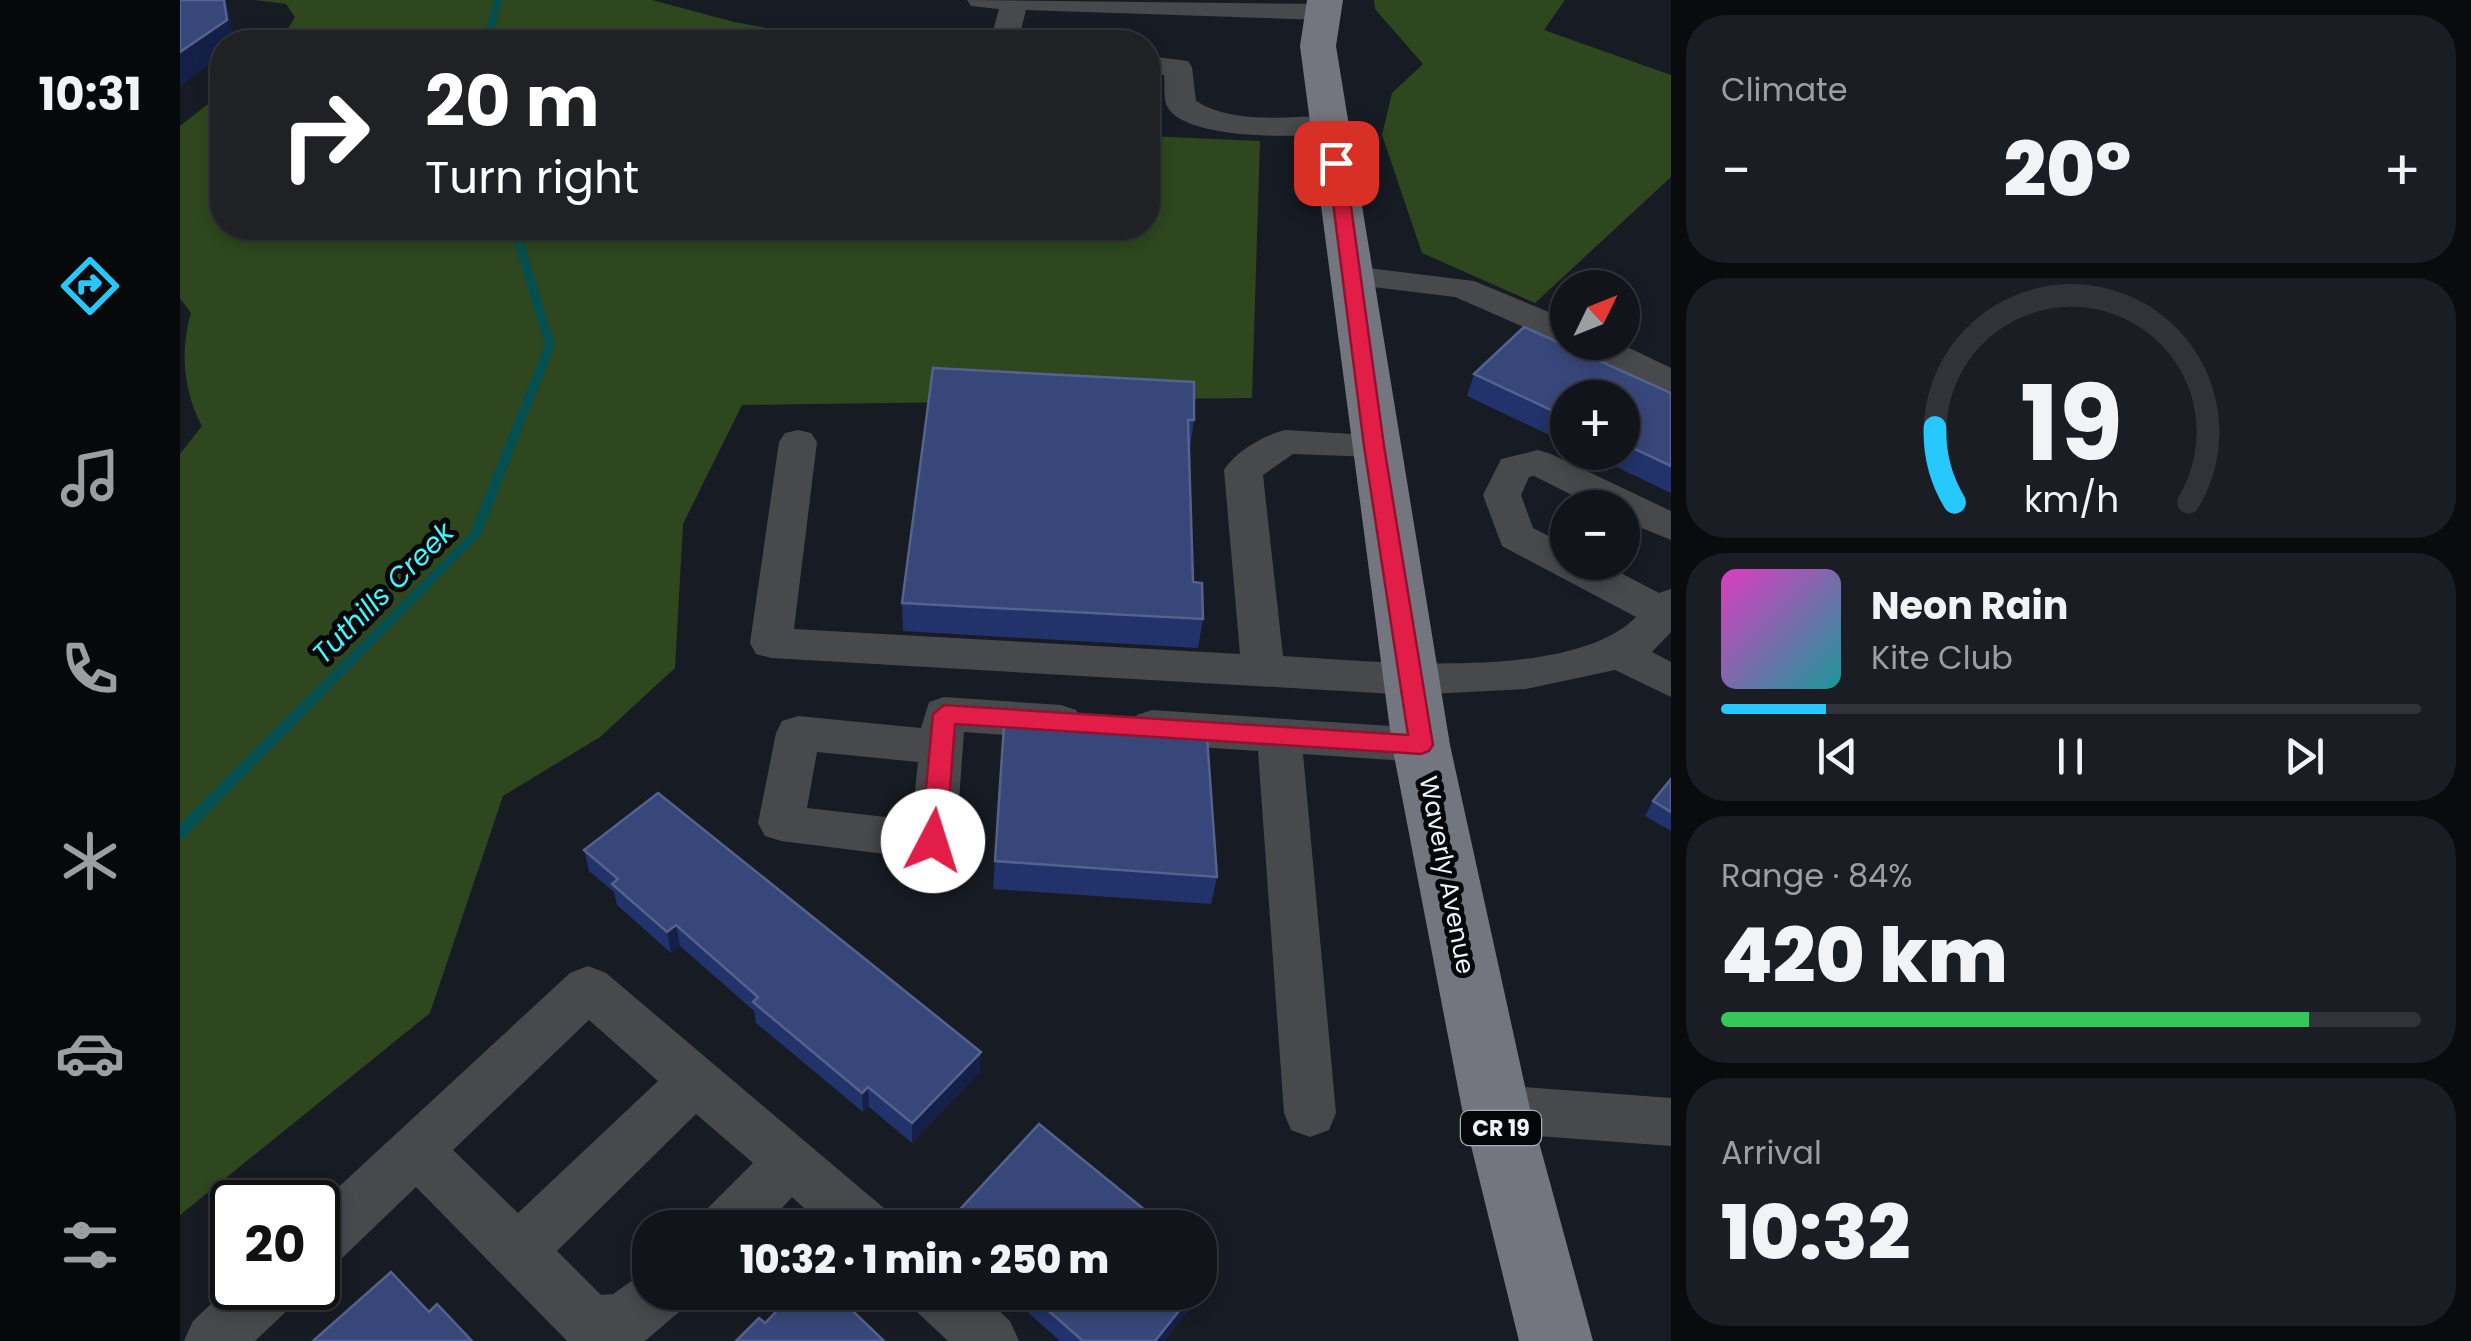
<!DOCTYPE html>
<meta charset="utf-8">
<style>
:root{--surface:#11141a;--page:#1a1d23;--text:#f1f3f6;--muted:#9c9ea2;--line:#303339;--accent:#27c8ff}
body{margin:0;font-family:Poppins,sans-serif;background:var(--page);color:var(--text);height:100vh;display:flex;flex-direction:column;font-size:38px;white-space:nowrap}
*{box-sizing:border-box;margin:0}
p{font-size:32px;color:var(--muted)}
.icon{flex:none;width:55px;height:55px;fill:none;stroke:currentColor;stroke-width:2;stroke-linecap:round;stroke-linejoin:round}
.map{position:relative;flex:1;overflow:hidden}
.sheet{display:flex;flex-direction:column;gap:15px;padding:15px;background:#090b0e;width:800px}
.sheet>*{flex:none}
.banner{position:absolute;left:30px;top:30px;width:950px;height:210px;border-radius:40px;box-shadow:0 5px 15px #0003,0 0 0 2px var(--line);background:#202124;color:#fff;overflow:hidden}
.needle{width:65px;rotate:47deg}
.controls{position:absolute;left:1370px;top:270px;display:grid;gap:20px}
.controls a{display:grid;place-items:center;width:90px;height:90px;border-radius:50%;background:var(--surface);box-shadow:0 5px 15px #0003,0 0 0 2px var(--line);font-size:50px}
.speed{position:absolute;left:30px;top:1180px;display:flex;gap:20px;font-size:50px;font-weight:700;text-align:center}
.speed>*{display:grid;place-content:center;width:130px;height:130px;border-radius:50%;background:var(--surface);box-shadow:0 5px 15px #0003,0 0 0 2px var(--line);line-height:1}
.speed .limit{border:5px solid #111;border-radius:15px;background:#fff;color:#111}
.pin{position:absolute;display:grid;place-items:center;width:85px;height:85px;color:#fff;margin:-42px;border-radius:20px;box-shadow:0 5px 15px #0006}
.me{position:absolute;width:110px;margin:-55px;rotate:5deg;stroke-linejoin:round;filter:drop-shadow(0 0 8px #0008)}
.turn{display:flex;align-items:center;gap:35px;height:210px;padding:0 50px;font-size:45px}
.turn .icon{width:130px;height:130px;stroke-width:2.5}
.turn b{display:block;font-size:70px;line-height:85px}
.big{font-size:75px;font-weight:800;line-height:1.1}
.sheet .widget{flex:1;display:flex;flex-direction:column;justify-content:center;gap:15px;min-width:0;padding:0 35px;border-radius:40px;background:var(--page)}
.sheet .dial{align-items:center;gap:0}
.dial svg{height:260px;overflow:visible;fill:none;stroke:var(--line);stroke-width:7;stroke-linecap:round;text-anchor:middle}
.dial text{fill:var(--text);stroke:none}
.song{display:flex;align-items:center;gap:30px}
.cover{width:120px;height:120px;border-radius:15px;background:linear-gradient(135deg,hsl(310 70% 55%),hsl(180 70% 35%))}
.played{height:10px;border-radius:5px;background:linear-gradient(90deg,var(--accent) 15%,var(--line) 15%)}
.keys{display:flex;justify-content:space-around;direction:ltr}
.heat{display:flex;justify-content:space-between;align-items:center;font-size:55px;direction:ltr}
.charge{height:15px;border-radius:8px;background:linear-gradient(90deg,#34c759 84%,var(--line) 0)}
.trip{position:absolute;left:452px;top:1210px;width:585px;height:100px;border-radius:40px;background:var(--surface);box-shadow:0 5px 15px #0003,0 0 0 2px var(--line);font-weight:800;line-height:100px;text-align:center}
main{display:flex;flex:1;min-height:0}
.dock{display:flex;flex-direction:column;width:180px;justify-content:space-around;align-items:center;background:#07080a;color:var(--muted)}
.dock .icon{width:70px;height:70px}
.dock .active{color:var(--accent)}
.dock b{font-size:45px;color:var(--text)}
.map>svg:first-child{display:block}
</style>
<main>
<nav class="dock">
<b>10:31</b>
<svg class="icon active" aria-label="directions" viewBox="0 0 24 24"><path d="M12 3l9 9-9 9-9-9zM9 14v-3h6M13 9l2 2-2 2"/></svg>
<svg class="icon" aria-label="music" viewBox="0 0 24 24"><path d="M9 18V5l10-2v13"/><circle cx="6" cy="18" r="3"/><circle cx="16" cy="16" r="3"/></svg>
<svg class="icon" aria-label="phone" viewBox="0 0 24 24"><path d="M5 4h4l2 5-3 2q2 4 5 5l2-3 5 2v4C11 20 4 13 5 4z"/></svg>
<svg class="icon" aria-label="climate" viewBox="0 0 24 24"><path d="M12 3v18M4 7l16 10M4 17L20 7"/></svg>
<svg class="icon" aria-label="car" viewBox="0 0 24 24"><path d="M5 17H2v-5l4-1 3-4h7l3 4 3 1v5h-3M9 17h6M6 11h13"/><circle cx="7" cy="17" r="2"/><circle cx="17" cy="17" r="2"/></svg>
<svg class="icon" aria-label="filters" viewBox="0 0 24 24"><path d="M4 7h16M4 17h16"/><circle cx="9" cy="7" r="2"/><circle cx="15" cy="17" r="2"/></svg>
</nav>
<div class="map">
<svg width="1491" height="1341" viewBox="0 0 1491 1341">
<rect width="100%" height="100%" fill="#171b23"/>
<path fill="#2e471f" d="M75,0h397l82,22 108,20h-562l15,-25 -9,-13z
M1194,0h191l-21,30 127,45v102l-136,126 -113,-50 -40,-118 10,-42 31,-29 -48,-55z
M42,93v135h926v-92l112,5 -8,257 -510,7 -59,119 -8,144 -75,69 -97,59 -73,217 -250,202v-761l22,-28c-19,-35 -22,-77 -11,-113l-11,-15v-172z"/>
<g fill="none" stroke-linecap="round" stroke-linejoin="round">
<path fill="#044f50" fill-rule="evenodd" d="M314,0h8l-12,42h-8z
M330,228h9l36,117 -74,190 -296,302 -5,1v-14l290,-291 75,-188z"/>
<path fill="#47494d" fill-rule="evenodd" d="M787,0l356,4 14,8 -14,8 -297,-10 -8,32h-28l9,-33 -28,-3z
M968,56l40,5 4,6 4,34c39,24 90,15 135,15l11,3 4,6 -4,6c-32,8 -159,10 -175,-25 -4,-8 -2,-22 -3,-31l-16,-1z
M1172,266l122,15 94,39v22h49l54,26v25l-96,-43 -5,-7 -14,-2 -101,-44 -115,-14 -5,-7 5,-7z
M618,430l13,3 6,9 -23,187 446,25 -16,-184c11,-18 40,-35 61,-40l102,6 6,9 -6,9 -13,3 -81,-3 -30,21 20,181c89,5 288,27 353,-39l-134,-71 -19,-51 18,-36 37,-9 13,4 120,57v29l-49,-20v-12h-24l-64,-32 -5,1 -8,18 12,33 35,18v16h32l59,31 12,-4v43l-19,20 19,10v35l-56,-27 -89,19 -115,6 -640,-37 -15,-4 -6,-11 29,-201 6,-9z
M764,697l117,8 15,5 7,12 -7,12 -15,5 -97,-7 -8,109 -7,13 -16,6 -152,-19 -16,-5 -7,-13 18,-90 6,-12 16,-5 123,12 8,-26zM637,752l101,10 -6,58 -105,-12z
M972,710l269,18 16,5 6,12 -6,12 -16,5 -118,-8 33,359 -7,17 -19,7 -19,-7 -7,-17 -26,-362 -106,-7 -15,-5 -7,-12 7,-12z
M408,966l18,7 279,236 8,19h-67l-34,-31 -28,31h-65l8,-19 46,-46 -57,-49 -139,137 44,44 12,-1 37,-26v24h37l-8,20 -34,29h-78l-151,-154 -78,75 -20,8v-64l252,-233zM409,1020l69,61 -140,132 -65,-63z
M1316,1085l175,13v48l-175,-13 -19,-7 -7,-17 7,-17z
M52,1284v4h66l-8,20 -35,33h-71l9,-20z
M729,1292h70l31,29 9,20h-71l-31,-29z"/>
<path fill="#74767f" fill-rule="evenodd" d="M1127,0h36l-7,46 114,699 80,364 63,232h-74l-57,-232 -70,-364 -92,-699z"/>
</g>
<path fill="#22326a" d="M753,368l261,52 -4,29h-1l4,133 10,37 -5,29 -295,-17 -1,-28z
M1294,374l197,19v100l-86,-41h37v-54h-54v46l-101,-48z
M825,710l212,167 -6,27 -218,-15z
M1491,779v52l-26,-15 8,-15z
M404,850l396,222 -68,71 -43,-36 -6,5 -107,-89 -2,-12 -74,-65 -9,7 -54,-48 -3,-13 -25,-21z
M773,1217l214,11h-215z
M1030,1284l-46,57h-104l-55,-49h195z"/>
<path fill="#142047" d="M44,0h2l4,15 4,27h-12v14l-42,30v-34z
M496,925l4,21 -9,7 -4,-21z
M801,1052l-1,20 -68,71v-20z
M688,1087l1,20 -6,5 -1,-19z
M1035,1266l-5,18 -46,57h-9l39,-49h6v-7z"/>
<path fill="#384779" stroke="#55628d" stroke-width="2.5" d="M0,0h44l3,20 -47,32z
M1344,327l147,66v73l-49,-23v-45h-54v20l-94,-44z
M753,368l261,14v38h-6l5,162 9,1 1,36 -301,-16z
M825,710l201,13 11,154 -222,-16z
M1491,779v33l-18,-11z
M478,793l323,259 -69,71 -44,-36 -6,6 -109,-91 5,-5 -82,-72 -9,7 -55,-48 6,-5 -34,-29z
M859,1124l128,104h-202l-12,-11z
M1020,1254l15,12 -15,19z
M211,1272l38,40 8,-8 35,37h-159z
M615,1292h38l51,49h-148l23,-23 6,5z
M847,1292h167l-39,49h-72z"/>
<path fill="#e11d48" stroke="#92132f" stroke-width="2.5" d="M1156,158l9,5 39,283 49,299 -4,6 -8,3 -466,-30 -9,117 -4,7h-18l-3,-7 12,-127 11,-9 464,30 -44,-289 -36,-283z"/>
<g text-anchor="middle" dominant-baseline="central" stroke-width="10" stroke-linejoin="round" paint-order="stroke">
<rect fill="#050609" stroke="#aaacb1" stroke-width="2.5" x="1281" y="1111" width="80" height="34" rx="8"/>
<g font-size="22" font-weight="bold" fill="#f0f3f9">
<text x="1321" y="1128">CR 19</text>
</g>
<g font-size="25" fill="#f0f3f9" stroke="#050609">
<text transform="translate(1267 875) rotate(79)">Waverly Avenue</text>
</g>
<g font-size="28" font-style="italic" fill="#45f6f8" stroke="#050609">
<text transform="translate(203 593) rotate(-45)">Tuthills Creek</text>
</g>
</g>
</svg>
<div class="controls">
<a><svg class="needle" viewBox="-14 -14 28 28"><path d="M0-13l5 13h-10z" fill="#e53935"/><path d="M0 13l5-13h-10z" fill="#9c9ea2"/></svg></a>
<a>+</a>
<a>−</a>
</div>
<div class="speed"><div class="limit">20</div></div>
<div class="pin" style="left:1156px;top:163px;background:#d93025"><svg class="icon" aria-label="arrive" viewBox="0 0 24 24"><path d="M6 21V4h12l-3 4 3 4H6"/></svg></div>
<svg class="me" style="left:753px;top:841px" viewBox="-20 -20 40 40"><circle r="19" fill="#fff"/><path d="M0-13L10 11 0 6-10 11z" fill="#e11d48"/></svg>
<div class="trip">10:32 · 1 min · 250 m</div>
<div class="banner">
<div class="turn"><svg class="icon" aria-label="right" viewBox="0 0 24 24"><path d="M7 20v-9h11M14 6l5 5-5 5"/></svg><div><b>20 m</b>Turn right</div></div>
</div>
</div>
<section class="sheet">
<div class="widget"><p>Climate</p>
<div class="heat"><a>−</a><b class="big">20°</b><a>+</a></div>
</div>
<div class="widget dial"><svg viewBox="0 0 100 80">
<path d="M14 69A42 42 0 1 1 86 69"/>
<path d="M14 69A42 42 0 0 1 8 46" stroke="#27c8ff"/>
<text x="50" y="56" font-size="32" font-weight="700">19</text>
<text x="50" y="72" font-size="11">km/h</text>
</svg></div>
<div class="widget">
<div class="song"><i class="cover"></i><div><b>Neon Rain</b><p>Kite Club</p></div></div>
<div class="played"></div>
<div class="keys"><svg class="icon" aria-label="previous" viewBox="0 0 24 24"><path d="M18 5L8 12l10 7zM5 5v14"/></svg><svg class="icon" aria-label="pause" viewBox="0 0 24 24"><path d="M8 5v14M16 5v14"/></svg><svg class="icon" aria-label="next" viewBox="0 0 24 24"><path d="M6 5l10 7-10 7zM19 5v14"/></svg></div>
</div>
<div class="widget"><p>Range · 84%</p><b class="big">420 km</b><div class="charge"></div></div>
<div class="widget"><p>Arrival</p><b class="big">10:32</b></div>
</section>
</main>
